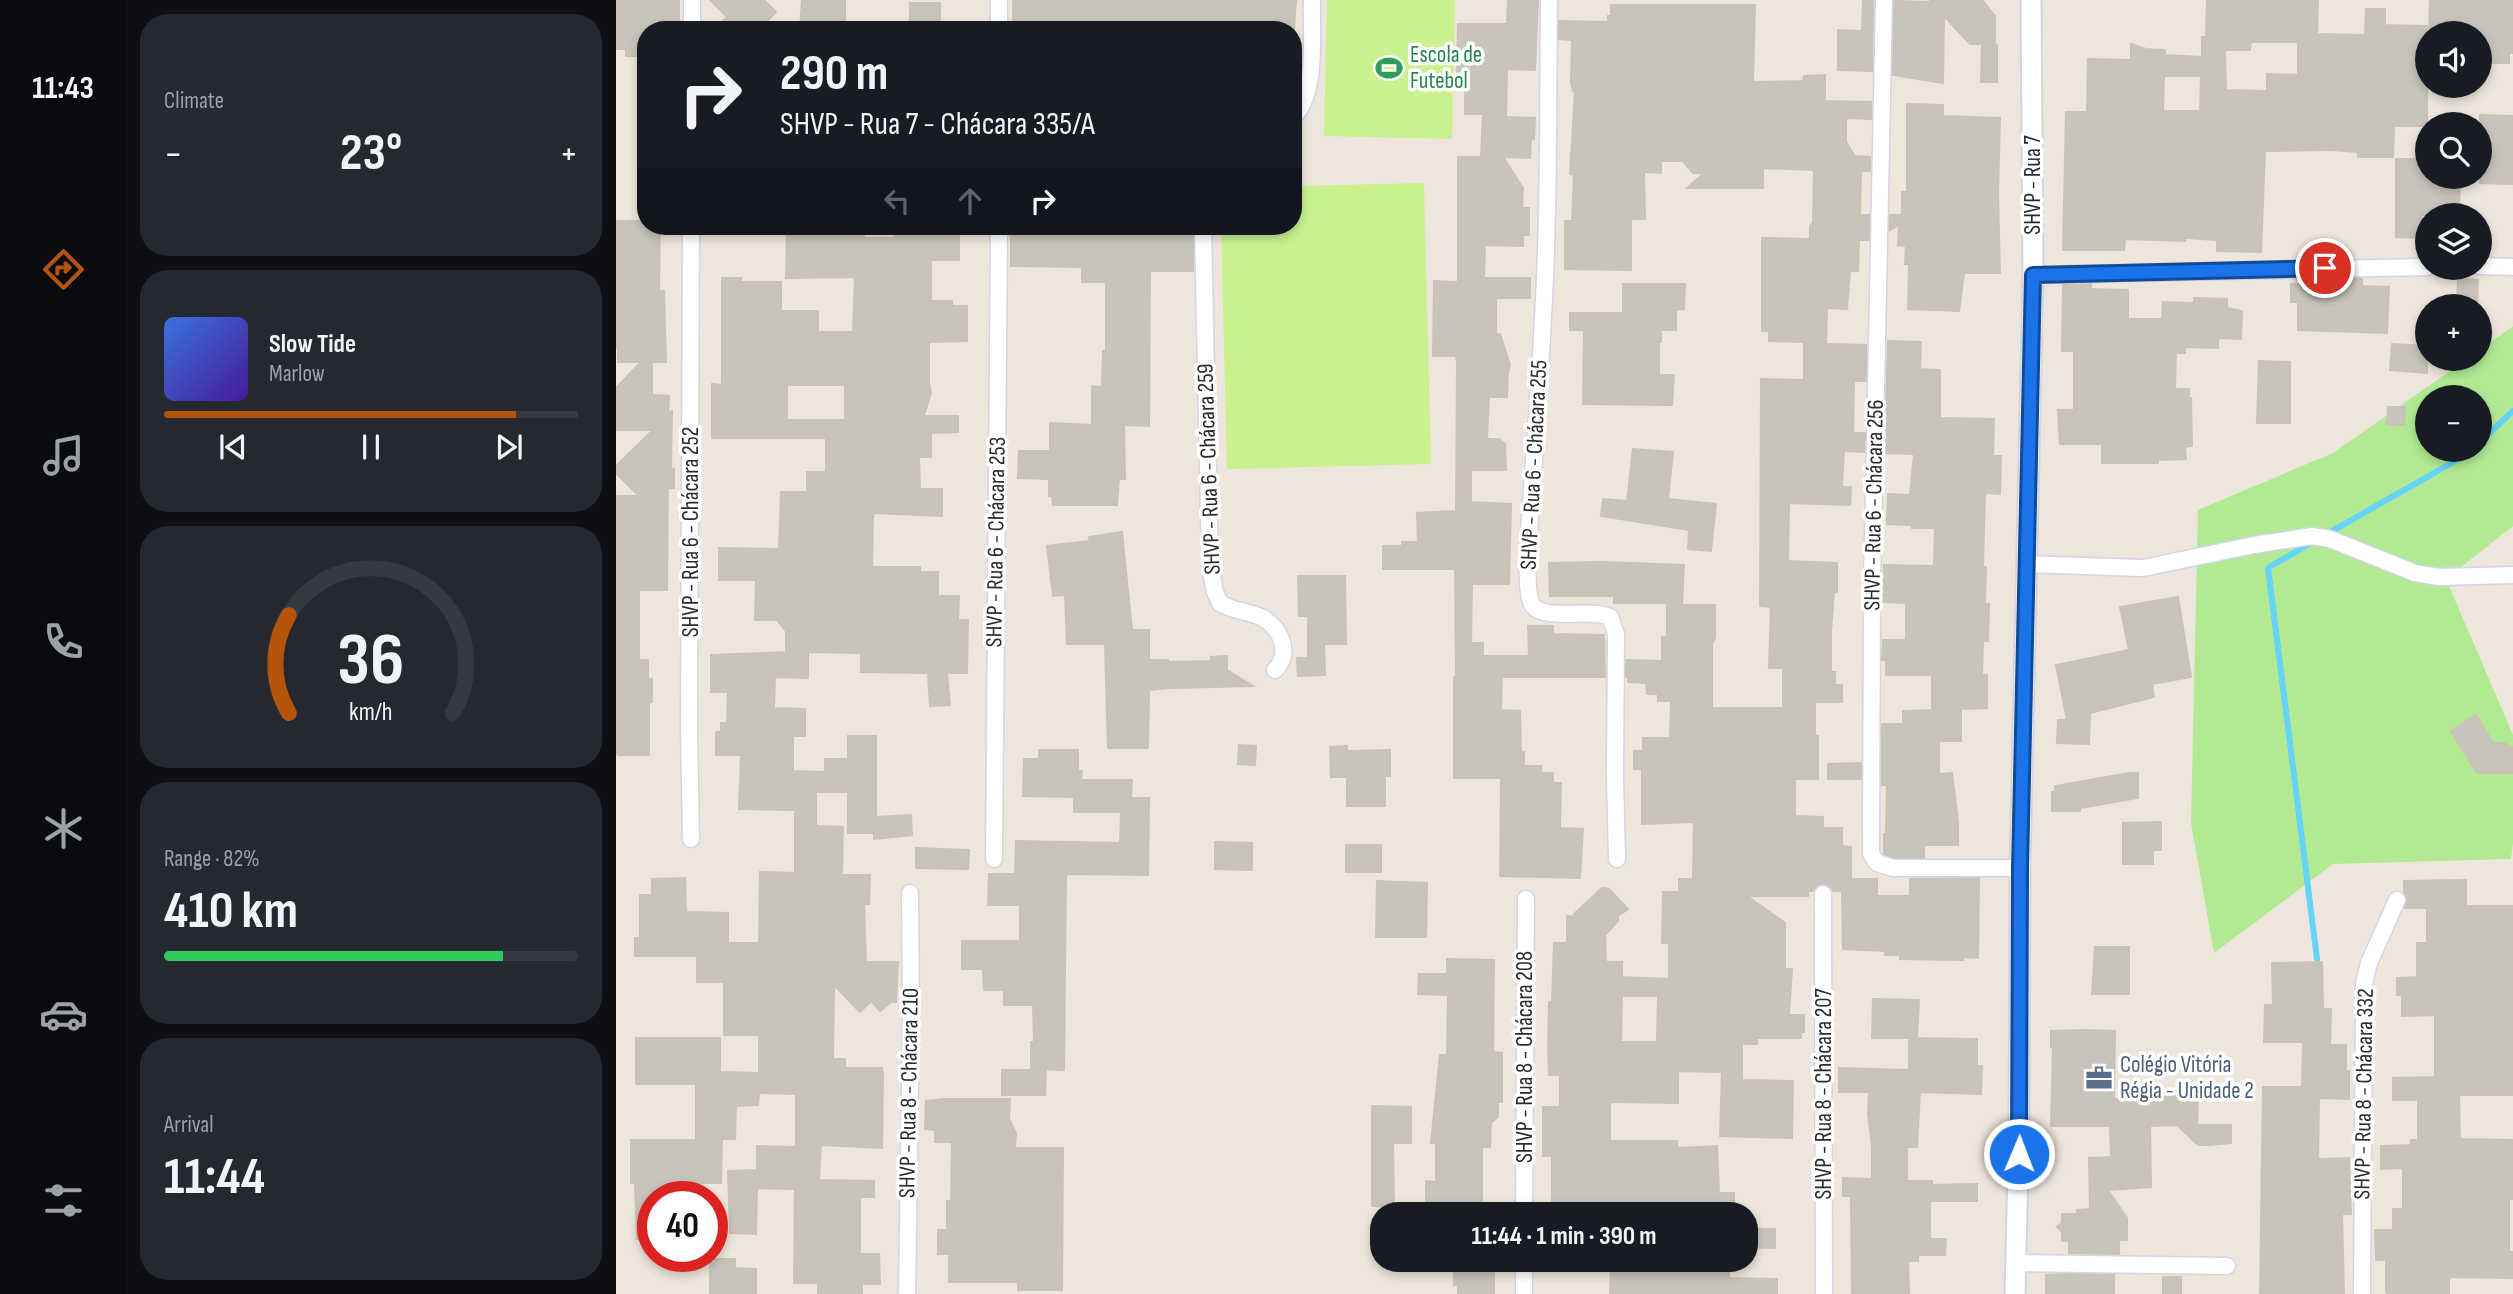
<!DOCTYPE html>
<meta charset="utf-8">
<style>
:root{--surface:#171b24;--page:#242831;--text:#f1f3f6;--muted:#9ea1a6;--line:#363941;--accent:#b45309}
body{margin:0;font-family:"Sofia Sans Condensed",sans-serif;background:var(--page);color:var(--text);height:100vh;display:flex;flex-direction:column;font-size:26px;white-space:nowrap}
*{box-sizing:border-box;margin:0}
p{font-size:23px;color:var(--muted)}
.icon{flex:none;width:38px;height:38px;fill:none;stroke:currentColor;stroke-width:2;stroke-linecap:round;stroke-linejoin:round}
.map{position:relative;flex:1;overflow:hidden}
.drawer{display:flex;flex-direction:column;gap:14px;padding:14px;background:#0d0f14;width:490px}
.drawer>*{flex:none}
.banner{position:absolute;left:21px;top:21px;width:665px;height:214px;border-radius:28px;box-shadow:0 4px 10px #0003;background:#171b24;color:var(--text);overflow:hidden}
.tools{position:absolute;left:1799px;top:21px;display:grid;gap:14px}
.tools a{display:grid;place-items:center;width:77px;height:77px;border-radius:50%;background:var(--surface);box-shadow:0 4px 10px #0003;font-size:35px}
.speed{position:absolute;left:21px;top:1181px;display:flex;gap:14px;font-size:35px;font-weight:700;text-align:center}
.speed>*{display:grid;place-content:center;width:91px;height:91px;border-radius:50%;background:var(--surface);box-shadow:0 4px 10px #0003;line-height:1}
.speed .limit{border:10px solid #d22;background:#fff;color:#111}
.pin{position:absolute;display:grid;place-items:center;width:60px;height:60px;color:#fff;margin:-30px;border:4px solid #fff;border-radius:50%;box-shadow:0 2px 7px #0007}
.me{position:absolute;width:77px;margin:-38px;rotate:1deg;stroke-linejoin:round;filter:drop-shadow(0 0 5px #0008)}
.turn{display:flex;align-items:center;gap:24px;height:147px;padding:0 28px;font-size:32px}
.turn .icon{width:91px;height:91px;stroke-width:2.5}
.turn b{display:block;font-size:49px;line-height:60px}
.lanes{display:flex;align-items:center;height:66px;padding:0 28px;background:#0003;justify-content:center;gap:35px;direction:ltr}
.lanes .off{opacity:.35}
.big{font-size:52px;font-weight:700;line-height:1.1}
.drawer .widget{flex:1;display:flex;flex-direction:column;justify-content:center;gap:10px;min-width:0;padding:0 24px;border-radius:28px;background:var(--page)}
.drawer .dial{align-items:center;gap:0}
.dial svg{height:182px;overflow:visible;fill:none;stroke:var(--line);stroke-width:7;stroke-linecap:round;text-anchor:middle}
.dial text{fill:var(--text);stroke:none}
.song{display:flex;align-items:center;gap:21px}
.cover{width:84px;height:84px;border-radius:10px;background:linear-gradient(135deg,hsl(220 70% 55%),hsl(260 70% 35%))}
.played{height:7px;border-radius:4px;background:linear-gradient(90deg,var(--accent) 85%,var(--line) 85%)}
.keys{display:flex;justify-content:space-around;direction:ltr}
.heat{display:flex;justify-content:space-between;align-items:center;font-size:38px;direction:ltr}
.charge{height:10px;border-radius:5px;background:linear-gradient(90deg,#34c759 82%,var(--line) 0)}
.trip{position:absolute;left:754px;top:1202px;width:388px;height:70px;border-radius:28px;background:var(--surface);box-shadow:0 4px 10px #0003;font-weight:700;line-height:70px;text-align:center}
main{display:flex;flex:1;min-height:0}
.menu{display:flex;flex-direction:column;width:126px;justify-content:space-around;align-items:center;background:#090b0e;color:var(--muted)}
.menu .icon{width:49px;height:49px}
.menu .on{color:var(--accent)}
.menu b{font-size:32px;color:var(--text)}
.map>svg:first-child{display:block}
</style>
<main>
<nav class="menu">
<b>11:43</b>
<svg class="icon on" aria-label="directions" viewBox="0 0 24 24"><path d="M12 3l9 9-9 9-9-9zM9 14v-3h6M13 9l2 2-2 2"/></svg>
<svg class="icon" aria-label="music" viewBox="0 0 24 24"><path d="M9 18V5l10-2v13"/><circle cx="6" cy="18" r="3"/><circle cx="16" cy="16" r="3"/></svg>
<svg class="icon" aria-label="phone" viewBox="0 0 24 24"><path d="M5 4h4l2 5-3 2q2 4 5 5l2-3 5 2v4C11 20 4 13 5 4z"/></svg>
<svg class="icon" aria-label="climate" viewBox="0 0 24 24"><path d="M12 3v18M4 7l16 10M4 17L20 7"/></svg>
<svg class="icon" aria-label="car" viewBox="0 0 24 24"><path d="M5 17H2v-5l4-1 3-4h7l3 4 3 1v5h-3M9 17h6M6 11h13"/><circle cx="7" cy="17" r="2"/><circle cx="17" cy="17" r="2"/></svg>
<svg class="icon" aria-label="filters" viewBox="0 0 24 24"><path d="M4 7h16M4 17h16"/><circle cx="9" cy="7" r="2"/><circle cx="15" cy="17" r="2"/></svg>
</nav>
<section class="drawer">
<div class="widget"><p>Climate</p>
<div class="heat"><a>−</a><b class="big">23°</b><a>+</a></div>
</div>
<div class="widget">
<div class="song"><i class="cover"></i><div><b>Slow Tide</b><p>Marlow</p></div></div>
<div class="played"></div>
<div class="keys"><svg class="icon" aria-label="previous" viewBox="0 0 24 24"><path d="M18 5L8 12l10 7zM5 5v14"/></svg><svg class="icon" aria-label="pause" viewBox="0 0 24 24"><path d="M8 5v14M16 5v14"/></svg><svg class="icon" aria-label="next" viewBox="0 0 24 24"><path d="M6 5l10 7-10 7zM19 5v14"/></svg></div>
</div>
<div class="widget dial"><svg viewBox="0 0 100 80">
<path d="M14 69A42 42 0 1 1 86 69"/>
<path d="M14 69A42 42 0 0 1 14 26" stroke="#b45309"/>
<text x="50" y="56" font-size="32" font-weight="700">36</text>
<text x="50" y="72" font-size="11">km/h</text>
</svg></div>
<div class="widget"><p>Range · 82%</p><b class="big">410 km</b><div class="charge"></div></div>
<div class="widget"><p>Arrival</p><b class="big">11:44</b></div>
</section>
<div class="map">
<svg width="1897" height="1294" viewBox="0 0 1897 1294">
<rect width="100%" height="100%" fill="#eee6dc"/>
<path fill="#b2ea94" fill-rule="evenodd" d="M1897,326v200l-67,53 67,156v107l-2,17 -178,5 -119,89 -23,-130 7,-313 135,-57 134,-94h13v-9zM1811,397h53v53h-53z"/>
<path fill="#c9f28f" d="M711,0h128l-3,139 -128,-3z
M808,183l7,281 -204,5 -6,-243h72v-40z"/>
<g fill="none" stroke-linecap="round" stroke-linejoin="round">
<path stroke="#66d3f9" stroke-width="6" d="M1864,442l33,-31
M1709,535l139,-79 7,-6
M1700,540l-48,28 49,391"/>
</g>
<path fill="#c9c4bb" stroke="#cac3b5" stroke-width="2" fill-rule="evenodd" d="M0,0h63v23h-21v3h-12v30h-20v-7h-10z
M94,0h54l12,12 -18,18h-44l13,-13z
M186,0h43v30h-45z
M397,0h283l-2,30h-281z
M892,0h30l-3,70 -28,-1 -1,48 29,1 -1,21h-3l-1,19 -27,-1 20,31 -1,20h7v27h-6v11l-38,-1 -1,33h46v20h-34v36h4l10,31 -2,8 -1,24h-18l-2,42h12l6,5 1,26h-35v32l40,2 -2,80h-37l-1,59h12v13h46l-1,-30h25v8l51,1 1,42h-103l-1,33 19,1 1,41h3v14h17v7h12v10h8l-1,45 23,1 -3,49 -80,-2 1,-98h-47v-101h2l-1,-108h-72v-23h19v-4h16l-1,-29 39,-2 1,-148 -1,-7h-23l1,-75 24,1v-125h23l2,-43h-18v-39h-8l1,-51h49z
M1314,0h52l13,16v28h-25l-26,-28 -1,67 -50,-8 1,-74 38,1z
M1591,0h111l-1,34 48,1 1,-26h19v16l42,1v100h-33l-1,31h-35v-5l-27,-2 -66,1 -4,101 -44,-1v-11l-32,-2v3l-60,-2 -1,11h-61l3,-138h21l1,-53 43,1v-16l15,5 19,1v5l37,2v-20h4zM1635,42h47v33l-31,-1v17l-41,-1 -1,-40h25zM1548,76h37l-1,35h-37z
M1814,0h83v53h-4v10h-29v-30h-51z
M1247,1h10l-1,70 -34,-1v-40l24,1z
M294,3h30v27h-20v-5h-10z
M995,5h144l-2,77 50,-1 1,-5 21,-1v26l46,1v17l-25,-1v24l9,14 15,1v14h-9l-1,44h9v25h-10l-1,31h-8l-3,38 -20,-1 -1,36 40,1v36h-12l-1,52h12l-1,19 -20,-1 -2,36h9l-1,18 -61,-2 -1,58 49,2v29h-3l-3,40v40h4v13h7v17h-27v34h3v43h-23v37l28,1v11h19v18l9,1v32h26v17h33v-17l69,-1 -1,80 -15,-1v3l-63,-1v-4h-15v-4l-42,-2 -1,-58h-9l-5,-6h-11l-4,6h-5v5h-61l38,27v46h7l-3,46h15v17h-3v6h-44v6h-15v36l51,1 -1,57 -72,-2 2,-64 -44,-1v32l-68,-1v39h67v7l40,-2 2,47h15v21h-56v-7l-126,-1v-50h-9v-49h17v-32h-11l-1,-26 1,-47h3l2,-59h13v-27l7,1v-3l28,-26 7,1 19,20 -10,7v5l-13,14 1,27h16v15l47,2v-36h-7l1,-51h16v-13h14l1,-57 -52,2v-55h-8v-18h9v-13h27l1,-37h-13v-7h-11l-1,-11 -18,-1v-5h-2v-17l36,1v-24h5v-34h-53v-7h-64l-1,-33 53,-1 82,3 -2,40h33v33l-3,5v65h71v-40h-14l2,-61 -11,-1 1,-227 43,1v-38l-35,-1v-10h-7v-93l48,1v-13l3,-4 1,-52 -51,-2v20h-76l17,-15h-11l-10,-12h-22v12l-17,-1 1,47h-14v51l-66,-1v-48h7l2,-46 -4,-1 5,-83h-2l-2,-9 1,-42 -13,-1v-18l49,1v-6h3zM1006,996h36l-1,46h-36z
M1366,45h15v37h-16z
M1291,104l36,1v11l57,2 -2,76 2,79h-36l-5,38 -51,-2 1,-45h-4l1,-18 -8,-1 1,-20 -9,5v-15h12v-23h5z
M1864,115l33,1v68l-33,-1z
M1780,159h27v18h37l-1,38h-37l-1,23 -25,-1z
M0,221h30v5h14l-1,65h5l2,71h-14v33l17,1 -1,17 4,-2v2l-1,56h3v19h-6l-1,102h-28v70h9v19h4v23h-3v53h-31l-2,-3v-256h23l-23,-23v-7l37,-36h-37v-42l25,-26h-23v-14h-2z
M171,226h77v12h31v-12h53v8h11v26h-28v41h21v5h15v35l-38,1v41l2,10 -7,23h34v16l-27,1v24h-12l1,32h22v27l-69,-3 -1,54h48v5h18v24h21l-1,24h10l-1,53h-20l3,32 -20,1 -2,-33 -67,-1v-19l-53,-1v26l-33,-1 -1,31 31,1v27h-12v35l32,1v-13h23v-23h28v81l35,-2 1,20 -38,4v-6h-26v-41h-32v34l27,1 -1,48h28l-1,29h-5l2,58h32l-2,40h-5l-11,9 -9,-10 -11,11 -26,-27 -1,74h12v9h37l1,5 -1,75 -61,-3 -2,35 55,1v16h-14v57h19l1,30h-18v10h-44v-11h-24l1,-94 -38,-1 -1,46 -26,-1 -2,-62 29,-1v-24l39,1v-53l-37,-1 -1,12 -22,1 -1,33h-13l-1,44h-42l3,14h-29v42h-16l-2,-56h-4v-43h65v-56h-60v-46h84v34l39,1v-38h-35v-53h-27v-26h-62v-18h5v-43h12v-16l33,-1 1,34 42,1v30h31l1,-71 35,1v-63l-56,-1 2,-54h-25v-23h5v-9h6l1,-31h-17v-37l75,-3v-21l-9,-11h-22l1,-40h-37v-32l60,1 2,-57h26v-20h19v-34h-114v-54l10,1v-107h19v4h40v29h37v21h35l2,-55 -69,1zM171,385h58v35h-58z
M395,226h182v45h-43l-1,155 -25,-1 1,54h-6l-2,26h-64l-1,-9h-3v-17l-31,-1 1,-27h31v-28l42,2v-39l10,1 1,-36h3v-69h-24v-15l-71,-1z
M1729,279h17v7l27,1 -2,46 -89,-3v-28h-7v-18l54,-1z
M1842,279l20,1 -1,26h-20z
M1007,284h62l-1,25 -8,1v20h-15v12h-2v33h15l-2,30 -89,-1 1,-74h-14v-17h53z
M1475,284v5l37,1v29h34l1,-17 31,1v-5l33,1v9l15,3 -1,28 -23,-1v10l-33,-1v6h-9l-1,36h14v9h2l1,48 -7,1 1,12 -28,1v3h-56v-19h-42l-2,-34h16v-59h-12l1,-66z
M1272,341l33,1 -1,27 20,1v48l54,1 -1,37h8l-1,38 -15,-1 -2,74h3l-1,37h4l-1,37h-5l-1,34h5v33l-26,1v32h-22v33l13,-1 6,48v24h-34v13h-29l-11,-4v-20h2l1,-49h-5v-61h21v-13l29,-1v-35h-46v-15h-4l1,-20h23v-37l-23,-1 1,-37 50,1 1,-38h-23v-3l-25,-1 1,-30 22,1 4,-41 -29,-1z
M1776,344l35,2v27l-37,-3z
M1643,361l31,1v61h-33z
M1772,407h17l-1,18 -17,-1z
M1017,449l40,3 -5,47 48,5 -5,47 -23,-2 1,-19 -88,-14 2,-17 24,2z
M506,532l10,98h17v30h19v2l43,-1v-4l16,-1v14l26,16 -84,2 -20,2 -1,58h-40l-3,-104h-38l-2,-49 -12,1 -6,-50 43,-5 -1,-4z
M682,576h47l1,68h-22l1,31 -27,1 -1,-18h11v-42h-9z
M1562,597l13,80 -39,7 2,13 -64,16 -1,31 -32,-1 1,-23h9l-11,-55 73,-15 -9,-43z
M1860,715l17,28h11l9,5v25h-36l-26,-42z
M623,745l17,1 -1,19 -17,-1z
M731,746v5l43,-1v26h-5v30h-38v-29h-16l-1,-30z
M423,750h39v21h4l-1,9h51l-1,18h18l-1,77 -82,-1 -2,196 -33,-1v-27h3l-1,-37h-29v-15h-20l-1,-21h-21v-28h58v-36h-32l1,-31h26l1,-33 104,2 1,-31h-47v-15l-51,-1 1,-37h15z
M1245,763v16h-33v-15z
M1513,773h9v25l-58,10v3h-28v-19h3v-6z
M1545,822v28h-8v14h-30v-41z
M599,842l37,1v27l-37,-1z
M730,845h35v27h-35z
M300,848l53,2 -1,19 -52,-1z
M1850,880v26h47v189h-54l1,44 53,1v59h-4v53h4v26l-64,-1v17h-61l-2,-2v-32h-10l-1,-30h18v-21h10v-41l-22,1v-23l30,-1v-5h7v-40h-25v-22l42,-1v-62l-33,1v-21h-5v-17l20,-1v-34h10v-35h-22l2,-8 -3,-7v-12z
M761,881l50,2 -1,54h-50z
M1479,947h34v47h-37z
M831,959l47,1 -1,92 9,1v49h-4v15l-7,6 -1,24h-8v67h-46l-1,-7h-9v-26l10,1v-39h-5l9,-88h7l1,-60 -30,-1 1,-20h28z
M1706,962l1,47h8l-1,36h16v26h3v28l-30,-1 -1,61 31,-1 2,56h-9l2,80h-84l3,-207h39l1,-45h-39l1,-37h8l-1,-42z
M1257,999l46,1 -2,38h-45z
M1468,1030l31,1 -1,68 44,1v-8h22v7l18,1 -1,25h-8h42v18l-21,2h-12l-21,-20 -27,1 1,61 -43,3 19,28v22h-8v14l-50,-1v-12h-7v-9l-5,-5 5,-4v-9h15v-4l13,-1 -1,-51 22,-1 -1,-31h-59l2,-79h-2v-16z
M1293,1038l68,1v27h5l-1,28 -61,-2 -3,55h-10v34h25v4l45,-1v17h-47v38h16l-1,16h-27v6h-10l1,33h-57l-1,-98h-8v-18l29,1v-33l-4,-32 1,-22h-30v-24l70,2z
M386,1070h44l-1,25h-43z
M329,1099h65l-1,20 7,14 -1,15h48l-1,142h-44v-8h-69v-28h-11v-24h9v-29h4l1,-59h-17v-12l-10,-1 1,-28z
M756,1106l39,1v36h-18l1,64 -22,-1z
M1130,1229h29v19l-29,-1z
M94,1259h25v9l21,1v25h-46z
M995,1260h118v18l48,1v15h-167z
M838,1266h40v28h-36v-9h-4z
M1453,1274l45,1v19h-68v-19z
M1547,1277h18v17h-18z"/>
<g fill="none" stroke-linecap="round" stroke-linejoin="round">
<g stroke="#d1d5e5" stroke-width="19">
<path id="minor" d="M933,0c-1,92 0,185 -4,277 -3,71 -8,142 -13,213 -1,20 -10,102 1,116 13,15 57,2 77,11l6,17 -1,143 2,82
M1268,0l-12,584 -1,270 6,9 16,5h127
M76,30v-30
M383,30v-30
M677,117c25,-23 18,-85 19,-117
M75,226l-2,502 2,111
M587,226l7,340 5,26 5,11c14,9 30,8 43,15 19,11 28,36 12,52
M1864,266l33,1
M1417,275l394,-8
M1411,564l116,4 111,-23 58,-9 18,3 85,34 24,4 74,-2
M378,859l5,-633
M1207,894l1,400
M908,1214l2,-315
M1399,1263l212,3
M291,1294l4,-277 -1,-124
M908,1294v-34
M1746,1294l2,-311 5,-20 28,-63"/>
</g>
<g stroke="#d1d5e5" stroke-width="23">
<path id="tertiary" d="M1399,1294l4,-167 1,-259 13,-593 -2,-275"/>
</g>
<use href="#minor" stroke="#fff" stroke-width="16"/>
<use href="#tertiary" stroke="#fff" stroke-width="19"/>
</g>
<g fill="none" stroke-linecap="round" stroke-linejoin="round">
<g stroke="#114b97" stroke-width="18">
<path id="route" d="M1403,1154l1,-286 13,-593 292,-7"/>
</g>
<use href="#route" stroke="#1a73e8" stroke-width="12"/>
</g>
<defs>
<g id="stadium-bare" transform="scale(2.1)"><path d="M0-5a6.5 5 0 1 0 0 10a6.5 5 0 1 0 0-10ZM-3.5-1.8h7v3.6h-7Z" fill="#2e9e5b" stroke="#fff" stroke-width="2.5" paint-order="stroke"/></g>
<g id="office-bare" transform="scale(2.1)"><path d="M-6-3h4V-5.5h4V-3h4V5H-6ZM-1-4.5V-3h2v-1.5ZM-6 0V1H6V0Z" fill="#5c6f8a" stroke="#fff" stroke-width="2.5" paint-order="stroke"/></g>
</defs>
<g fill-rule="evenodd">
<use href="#stadium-bare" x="773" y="68"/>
<use href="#office-bare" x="1483" y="1078"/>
</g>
<g text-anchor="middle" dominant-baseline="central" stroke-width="7" stroke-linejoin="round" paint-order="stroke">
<g font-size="23" fill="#27864d" stroke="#fff" text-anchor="start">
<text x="794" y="55">Escola de<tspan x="794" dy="26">Futebol</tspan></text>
</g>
<g font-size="23" fill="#2b2b2b" stroke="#fff">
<text transform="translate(1417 185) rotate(-90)">SHVP - Rua 7</text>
<text transform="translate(918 465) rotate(-87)">SHVP - Rua 6 - Chácara 255</text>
<text transform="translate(593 469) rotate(-92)">SHVP - Rua 6 - Chácara 259</text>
<text transform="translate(1258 505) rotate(-89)">SHVP - Rua 6 - Chácara 256</text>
<text transform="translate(75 532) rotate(-90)">SHVP - Rua 6 - Chácara 252</text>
<text transform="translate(380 542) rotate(-89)">SHVP - Rua 6 - Chácara 253</text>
<text transform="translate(909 1057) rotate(-90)">SHVP - Rua 8 - Chácara 208</text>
<text transform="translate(293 1093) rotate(-89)">SHVP - Rua 8 - Chácara 210</text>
<text transform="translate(1208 1094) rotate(-90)">SHVP - Rua 8 - Chácara 207</text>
<text transform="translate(1748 1094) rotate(-89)">SHVP - Rua 8 - Chácara 332</text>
</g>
<g font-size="23" fill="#4e5e75" stroke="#fff" text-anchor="start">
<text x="1504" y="1065">Colégio Vitória<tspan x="1504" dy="26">Régia - Unidade 2</tspan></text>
</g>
</g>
</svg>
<div class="tools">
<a><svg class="icon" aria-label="sound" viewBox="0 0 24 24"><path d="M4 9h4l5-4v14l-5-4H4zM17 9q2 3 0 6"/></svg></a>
<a><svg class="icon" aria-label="search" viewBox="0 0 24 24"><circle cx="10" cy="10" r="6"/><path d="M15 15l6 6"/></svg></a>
<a><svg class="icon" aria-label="layers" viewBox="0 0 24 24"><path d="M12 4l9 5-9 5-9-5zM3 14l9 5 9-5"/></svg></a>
<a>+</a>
<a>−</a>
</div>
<div class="speed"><div class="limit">40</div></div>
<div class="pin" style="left:1709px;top:268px;background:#d93025"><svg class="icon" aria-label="arrive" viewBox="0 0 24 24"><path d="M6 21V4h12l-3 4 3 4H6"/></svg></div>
<svg class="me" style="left:1403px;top:1154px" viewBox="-20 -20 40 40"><circle r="17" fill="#1a73e8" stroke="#fff" stroke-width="3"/><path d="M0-11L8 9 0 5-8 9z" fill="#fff"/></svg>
<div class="trip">11:44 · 1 min · 390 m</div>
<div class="banner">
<div class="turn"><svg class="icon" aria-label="right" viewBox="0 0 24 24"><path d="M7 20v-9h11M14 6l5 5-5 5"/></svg><div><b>290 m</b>SHVP - Rua 7 - Chácara 335/A</div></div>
<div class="lanes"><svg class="icon off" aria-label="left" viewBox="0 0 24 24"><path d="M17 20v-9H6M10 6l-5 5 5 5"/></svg><svg class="icon off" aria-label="ahead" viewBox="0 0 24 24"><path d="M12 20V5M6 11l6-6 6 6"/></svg><svg class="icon" aria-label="right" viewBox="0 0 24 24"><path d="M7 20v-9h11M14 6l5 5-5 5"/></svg></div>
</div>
</div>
</main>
